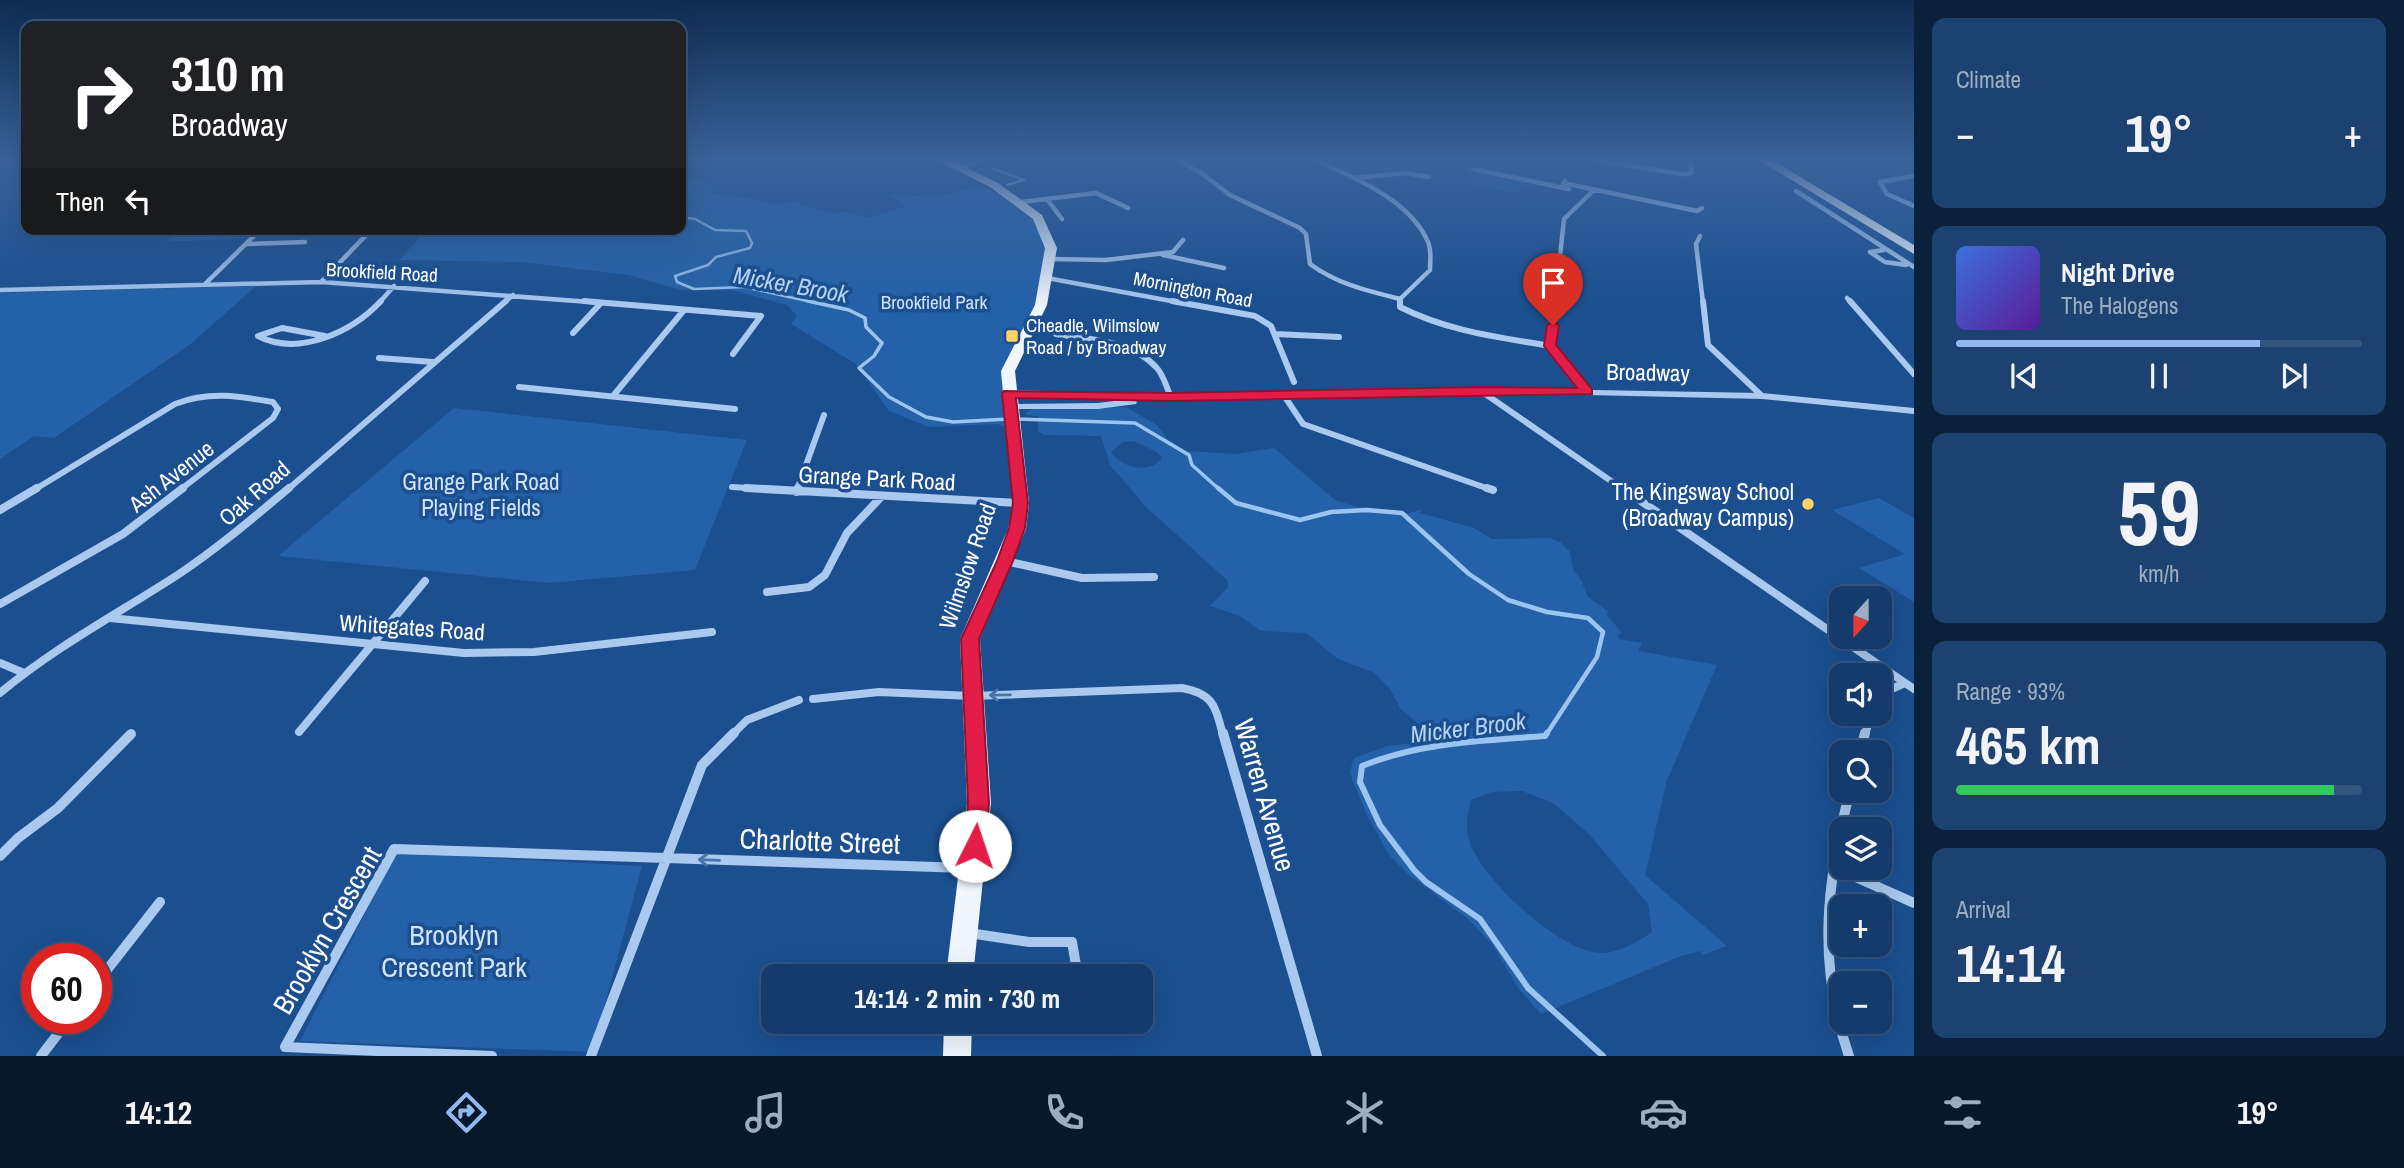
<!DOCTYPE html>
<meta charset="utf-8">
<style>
:root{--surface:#143b6b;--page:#1d4271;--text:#f1f3f6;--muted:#9dadc1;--line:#33557e;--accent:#90b9f0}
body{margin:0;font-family:"Archivo Narrow",sans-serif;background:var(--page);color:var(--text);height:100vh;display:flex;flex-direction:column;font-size:26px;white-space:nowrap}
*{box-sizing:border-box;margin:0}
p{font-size:23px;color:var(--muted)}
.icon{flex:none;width:38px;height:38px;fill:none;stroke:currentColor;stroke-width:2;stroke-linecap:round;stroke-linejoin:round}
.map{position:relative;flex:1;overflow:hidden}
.drawer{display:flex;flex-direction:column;gap:18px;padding:18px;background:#0b203b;width:490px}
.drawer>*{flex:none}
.hud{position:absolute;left:21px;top:21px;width:665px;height:214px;border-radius:14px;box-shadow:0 7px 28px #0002,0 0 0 2px var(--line);background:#202124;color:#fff;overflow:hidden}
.needle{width:46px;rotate:201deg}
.buttons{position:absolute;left:1829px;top:586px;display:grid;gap:14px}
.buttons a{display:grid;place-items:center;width:63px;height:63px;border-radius:14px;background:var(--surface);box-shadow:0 7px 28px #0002,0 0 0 2px var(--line);font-size:35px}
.speed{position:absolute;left:21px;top:943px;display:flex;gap:14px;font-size:35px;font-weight:700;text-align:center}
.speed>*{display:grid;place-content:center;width:91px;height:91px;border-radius:50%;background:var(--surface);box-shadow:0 7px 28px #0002,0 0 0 2px var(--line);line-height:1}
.speed .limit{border:10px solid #d22;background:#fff;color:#111}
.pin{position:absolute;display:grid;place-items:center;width:60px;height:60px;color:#fff;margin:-72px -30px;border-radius:50% 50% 50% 0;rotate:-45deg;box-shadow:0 0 7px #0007}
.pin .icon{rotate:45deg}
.me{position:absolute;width:77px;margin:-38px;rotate:4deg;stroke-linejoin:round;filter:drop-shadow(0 0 5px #0008)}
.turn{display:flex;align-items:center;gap:24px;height:147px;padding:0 35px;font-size:32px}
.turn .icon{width:91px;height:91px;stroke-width:2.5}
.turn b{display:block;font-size:49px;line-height:60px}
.then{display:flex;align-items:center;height:66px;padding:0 35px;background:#0003;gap:14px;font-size:26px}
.big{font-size:52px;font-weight:700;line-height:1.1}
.drawer .widget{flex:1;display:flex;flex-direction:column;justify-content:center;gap:10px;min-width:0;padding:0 24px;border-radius:14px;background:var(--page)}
.drawer .dial{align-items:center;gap:0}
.dial b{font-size:91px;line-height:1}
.song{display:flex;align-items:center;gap:21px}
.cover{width:84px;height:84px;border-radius:10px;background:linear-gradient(135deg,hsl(220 70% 55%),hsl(270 70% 35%))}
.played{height:7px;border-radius:4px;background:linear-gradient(90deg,var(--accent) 75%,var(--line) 75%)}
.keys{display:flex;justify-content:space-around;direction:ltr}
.heat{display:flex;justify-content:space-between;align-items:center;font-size:38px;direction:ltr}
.charge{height:10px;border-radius:5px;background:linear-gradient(90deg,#34c759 93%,var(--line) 0)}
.trip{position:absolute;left:761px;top:964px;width:392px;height:70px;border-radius:14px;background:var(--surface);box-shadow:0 7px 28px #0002,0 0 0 2px var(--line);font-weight:700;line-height:70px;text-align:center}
.tab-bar{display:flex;height:112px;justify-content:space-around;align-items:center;background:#08182b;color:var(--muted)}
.tab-bar .icon{width:49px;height:49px}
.tab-bar .on{color:var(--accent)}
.tab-bar b{font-size:32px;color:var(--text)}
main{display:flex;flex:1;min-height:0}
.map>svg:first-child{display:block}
</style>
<main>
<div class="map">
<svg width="1914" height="1056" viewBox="0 0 1914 1056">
<rect width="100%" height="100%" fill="#1b4f8f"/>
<path fill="#2461a8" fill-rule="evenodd" d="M1472,170l54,11 -9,12 -45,-9 -2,-3z
M695,178l16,6 2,9 16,5 4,-2 45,8 17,-3 9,5 31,7 13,-1 18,6 40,-11 -16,-12 50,2 41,-12 57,32 13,42 -10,46 -33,66 4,59 -15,-6 -68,3 -40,-16 -33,-47 -65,-40 6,-8 -10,-11 -55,-15h-51l-52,-15 -108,-13 -121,-2 26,-31h255v-48z
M178,229h75l-9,9 -78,4z
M256,286l-64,57 -138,95 -20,-2 -34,23v-166z
M1126,407l31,18 11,14 18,12 50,3 38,-6 61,52 23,7 51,6 12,-3 -1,3 54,15 18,11 58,-1 10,4 10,10 3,17 8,11 7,17 21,15 -3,2 16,19 -4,2 1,4 23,4 -4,8 79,14 -50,115 -22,95 82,71 -24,9 -3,-4 -19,5 -140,58 -23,-26 -26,-44 -24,-25 -59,-44 -20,-20 -22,-40 -15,-36 -2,-8 4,-13 33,-12 38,-4 6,-7 -31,-27 -10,-19 -15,-16 -37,-14 -32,-26 -45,-2 -23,-16 -28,-9 18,-19v-6l-82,-74 -36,-42 -9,-29 -57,-1 -6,-4v-15l-13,-1 1,-3 7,-3zM1134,441l23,11 5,6c-13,17 -40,10 -51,-6l12,-10zM1522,791l31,12 36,31 59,70 4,28c-15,10 -29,19 -49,21 -40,2 -121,-74 -133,-110 -5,-16 -3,-27 1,-43l21,-8z
M454,408l293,32 -52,130 -146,13 -271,-27z
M1879,498l35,20v84l-55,-34 46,-14 -73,-44z
M396,853l246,13 -50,186 -292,-11z"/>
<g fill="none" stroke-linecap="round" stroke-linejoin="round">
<path stroke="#9cc4f0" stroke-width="2.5" d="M992,168l32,12 -17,5
M681,217l14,2 20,11 31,1 6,12 -2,5 -34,9 -8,8 -33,11 2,6 17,7 50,-2 72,16"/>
<path stroke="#9cc4f0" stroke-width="3.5" d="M808,301l41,9 16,8 1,9 16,16 -8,13 -15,12 30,29 37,20 27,5 55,-3
M1017,419l118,4 54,32 3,10 28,25"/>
<path stroke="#9cc4f0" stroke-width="4.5" d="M1218,488l18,15 64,17 31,-8 36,-2 35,3 67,61 39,26 39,12 41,6 15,14 -6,25 -51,78"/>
<path stroke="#9cc4f0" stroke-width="6" d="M1547,733l-2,3c-62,5 -124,6 -183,30l-2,16 20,43 34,45 12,12 54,37 48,69 75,68"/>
<path stroke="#a9c9ee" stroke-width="4.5" d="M1175,159l25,13 30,23 70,33 6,6 4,30c27,20 58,27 90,35
M1313,159c39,18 97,40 115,83 4,9 2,19 2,28l-30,29v4
M1586,159l96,15 9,-1v-14
M1909,159l5,3
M1473,169l96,20
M1914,176l-34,6 7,12 27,12
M1354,178l51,-5 24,4
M1565,181l-2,2 134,28 5,-3
M1796,191l118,76
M1047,199l15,20
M1021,202l75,-9 32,15
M1700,236l-4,8 7,59
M247,244l58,-2
M1884,250l-14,2 15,10 21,3
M1163,255l61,13
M1051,259l55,1 67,-8 10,-12
M1047,278l135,25
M321,282l51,-53
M205,284l56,-55
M0,290l321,-8 283,21
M1847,298l4,5
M379,303l15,-17
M504,303l9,-8
M1555,303l9,-84 30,-29"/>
<path stroke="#a9c9ee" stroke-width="6" d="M584,301l177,15
M1172,301l83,15 16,10 23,56
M1400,301v6c47,24 98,30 150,39
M1555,301l-5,45 37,46
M1703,301l5,44 54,51
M1850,301l64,73
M573,333l28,-30
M1056,334c33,5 76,7 100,33 8,8 10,20 15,30
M1275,334l64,3
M325,336l-43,-8 -24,8c41,21 94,-4 123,-35
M733,354l28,-38
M379,358l54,4
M519,387l216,22
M1481,391l143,99
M1283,394l20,30 189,66
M613,396l71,-86
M732,487l46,3
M34,490l141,-86c34,-13 63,-8 98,-2l5,7 -5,9 -93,72
M287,490l219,-189
M797,490l27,-75"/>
<path stroke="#a9c9ee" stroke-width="8" d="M746,488l274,15
M1487,488l6,2
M1622,488l292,201
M796,492l2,-4
M0,510l37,-22
M1005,561l77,17 72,-1
M767,592l42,-5 16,-12 22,-42 35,-37
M0,604l123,-70 60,-46
M110,618l354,35 70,-1 178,-20
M0,663l24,10
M0,693c55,-46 119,-80 179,-119 39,-26 74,-56 110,-86
M1880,694l25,-11
M813,699l66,-7 93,4 210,-8c32,6 33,18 41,47
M299,732l126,-151
M732,735l15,-15 52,-20
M1865,735l6,-21"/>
<path stroke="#a9c9ee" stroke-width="10" d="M1223,733l94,323
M1860,752l5,-19
M0,856l18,-18 40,-30 73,-74
M1833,867l81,36
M969,933l60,9h43l5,29
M96,984l64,-82
M41,1056l29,-38
M492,1056l-207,-9 109,-198 572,19
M591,1056l111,-291 32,-32
M1849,1056c-32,-92 -23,-173 1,-265"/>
<path fill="#a9c9ee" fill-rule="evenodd" d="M980,159h11l-31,11 -3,-2z
M1481,388l281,5 152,15v6l-152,-15 -175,-4 -106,-1 -348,5 4,3 -1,2 -38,5h-88l-4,-1v-4l92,-1 32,-4 -121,-3 -5,-3 5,-3 162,4z"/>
<path fill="#f0f6ff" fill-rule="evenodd" d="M935,159h14l49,24 44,32 15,33 -10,57 -32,66 14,132 -3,26 -46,110 11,164 -18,173h-27l21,-173 -7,-164 48,-110 5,-26 -12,-132 34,-66 10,-57 -12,-29 -43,-32z
M944,1022h28l-1,34h-28z"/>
<path fill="#f8faff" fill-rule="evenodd" d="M1757,159h13l144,86v9z"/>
</g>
<defs><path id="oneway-shaft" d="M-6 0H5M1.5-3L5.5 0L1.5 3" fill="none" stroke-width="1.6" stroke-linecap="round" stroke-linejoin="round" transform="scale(1.75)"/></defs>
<g stroke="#4674ac">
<use href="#oneway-shaft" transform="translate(1000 695) rotate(179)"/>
<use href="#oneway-shaft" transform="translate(709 860) rotate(-178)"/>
</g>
<linearGradient id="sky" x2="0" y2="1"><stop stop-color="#0f2b4f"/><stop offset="0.52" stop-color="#39639b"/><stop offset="1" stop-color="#39639b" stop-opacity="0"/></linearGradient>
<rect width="1914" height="307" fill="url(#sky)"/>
<path fill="#e11d48" stroke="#92132f" stroke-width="2" d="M1553,322l6,3 -3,20 36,44v5l-421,7 -155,-3 12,105 -3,25 -12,33 -34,78 10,164 -3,43 -3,7 -8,3 -8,-3 -3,-7 4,-43 -7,-164 36,-78 12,-33 4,-25 -11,-110 2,-2 167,2 310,-6 96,1 -33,-42 3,-21z"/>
<g fill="#ffd166" stroke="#1b4f8f" stroke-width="2.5">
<rect x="1005" y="329" width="14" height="14" rx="3.5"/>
<circle cx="1808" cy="504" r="7"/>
</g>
<g text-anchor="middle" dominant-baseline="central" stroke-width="7" stroke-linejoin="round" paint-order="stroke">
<g font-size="19" fill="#fff" stroke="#1b4f8f">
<text transform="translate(382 272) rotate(3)">Brookfield Road</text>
<text transform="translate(1193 289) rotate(11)">Mornington Road</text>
</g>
<g font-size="19" fill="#cfe3fa" stroke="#1b4f8f">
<text x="934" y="302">Brookfield Park</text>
</g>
<g font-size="19" fill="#fff" stroke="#1b4f8f" text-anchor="start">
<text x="1026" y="325">Cheadle, Wilmslow<tspan x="1026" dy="22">Road / by Broadway</tspan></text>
</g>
<g font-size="23" fill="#fff" stroke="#1b4f8f">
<text transform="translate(1648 372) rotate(1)">Broadway</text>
<text transform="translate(171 476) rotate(-38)">Ash Avenue</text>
<text transform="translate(877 478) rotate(3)">Grange Park Road</text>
<text transform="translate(254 493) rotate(-41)">Oak Road</text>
<text transform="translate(967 566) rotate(-71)">Wilmslow Road</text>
<text transform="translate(412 627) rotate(4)">Whitegates Road</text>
</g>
<g font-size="23" fill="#cfe3fa" stroke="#1b4f8f">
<text x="481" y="481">Grange Park Road<tspan x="481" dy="26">Playing Fields</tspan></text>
</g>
<g font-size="23" fill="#fff" stroke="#1b4f8f" text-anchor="end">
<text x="1794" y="491">The Kingsway School<tspan x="1794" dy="26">(Broadway Campus)</tspan></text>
</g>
<g font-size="24" font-style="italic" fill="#b5d3f5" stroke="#1b4f8f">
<text transform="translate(791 284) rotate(10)">Micker Brook</text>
<text transform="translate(1468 727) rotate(-7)">Micker Brook</text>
</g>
<g font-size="28" fill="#fff" stroke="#1b4f8f">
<text transform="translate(1265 795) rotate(74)">Warren Avenue</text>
<text transform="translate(820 841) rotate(2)">Charlotte Street</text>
<text transform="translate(327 930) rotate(-60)">Brooklyn Crescent</text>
</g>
<g font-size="28" fill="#cfe3fa" stroke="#1b4f8f">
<text x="454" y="935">Brooklyn<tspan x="454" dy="32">Crescent Park</tspan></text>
</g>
</g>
</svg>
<div class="buttons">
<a><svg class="needle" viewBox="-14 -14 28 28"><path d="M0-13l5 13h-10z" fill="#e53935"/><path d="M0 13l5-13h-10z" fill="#9dadc1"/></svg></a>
<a><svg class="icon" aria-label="sound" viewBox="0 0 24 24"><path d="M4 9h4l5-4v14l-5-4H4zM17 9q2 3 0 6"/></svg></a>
<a><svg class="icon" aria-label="search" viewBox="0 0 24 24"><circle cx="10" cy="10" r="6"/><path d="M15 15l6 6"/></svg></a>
<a><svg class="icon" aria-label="layers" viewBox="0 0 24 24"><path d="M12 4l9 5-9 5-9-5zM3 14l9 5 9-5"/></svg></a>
<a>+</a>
<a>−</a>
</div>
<div class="speed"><div class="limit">60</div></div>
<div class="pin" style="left:1553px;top:325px;background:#d93025"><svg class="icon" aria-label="arrive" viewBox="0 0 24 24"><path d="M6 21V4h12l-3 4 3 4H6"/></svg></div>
<svg class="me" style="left:975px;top:846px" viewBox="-20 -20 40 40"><circle r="19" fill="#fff"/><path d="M0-13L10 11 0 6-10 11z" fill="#e11d48"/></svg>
<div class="trip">14:14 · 2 min · 730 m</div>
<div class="hud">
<div class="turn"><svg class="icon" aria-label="right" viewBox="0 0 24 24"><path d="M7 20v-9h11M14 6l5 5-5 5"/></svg><div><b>310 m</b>Broadway</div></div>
<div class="then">Then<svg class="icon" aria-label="left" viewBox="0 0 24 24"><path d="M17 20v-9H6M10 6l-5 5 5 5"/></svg></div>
</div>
</div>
<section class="drawer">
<div class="widget"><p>Climate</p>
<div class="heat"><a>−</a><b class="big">19°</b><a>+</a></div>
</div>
<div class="widget">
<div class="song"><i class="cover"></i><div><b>Night Drive</b><p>The Halogens</p></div></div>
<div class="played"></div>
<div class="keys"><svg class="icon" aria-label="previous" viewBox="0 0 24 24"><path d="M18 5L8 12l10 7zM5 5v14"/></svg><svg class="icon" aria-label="pause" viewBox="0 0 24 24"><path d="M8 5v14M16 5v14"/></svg><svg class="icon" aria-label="next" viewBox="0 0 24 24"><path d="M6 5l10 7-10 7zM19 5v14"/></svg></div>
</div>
<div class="widget dial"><b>59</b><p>km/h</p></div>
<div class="widget"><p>Range · 93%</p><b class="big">465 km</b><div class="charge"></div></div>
<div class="widget"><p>Arrival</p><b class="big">14:14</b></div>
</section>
</main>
<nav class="tab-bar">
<b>14:12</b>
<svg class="icon on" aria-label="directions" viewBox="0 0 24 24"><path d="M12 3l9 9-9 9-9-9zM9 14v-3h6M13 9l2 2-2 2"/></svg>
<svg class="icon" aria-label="music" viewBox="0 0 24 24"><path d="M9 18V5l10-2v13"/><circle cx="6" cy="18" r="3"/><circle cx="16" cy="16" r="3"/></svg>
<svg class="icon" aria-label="phone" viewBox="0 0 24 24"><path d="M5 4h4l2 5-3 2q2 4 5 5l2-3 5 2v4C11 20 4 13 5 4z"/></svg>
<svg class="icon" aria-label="climate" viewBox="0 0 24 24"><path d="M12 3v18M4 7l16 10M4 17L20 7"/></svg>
<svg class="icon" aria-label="car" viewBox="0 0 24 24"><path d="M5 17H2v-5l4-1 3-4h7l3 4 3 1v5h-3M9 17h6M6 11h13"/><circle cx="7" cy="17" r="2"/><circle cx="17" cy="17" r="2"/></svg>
<svg class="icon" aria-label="filters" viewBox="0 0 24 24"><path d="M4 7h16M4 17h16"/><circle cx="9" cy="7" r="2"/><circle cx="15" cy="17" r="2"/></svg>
<b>19°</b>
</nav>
